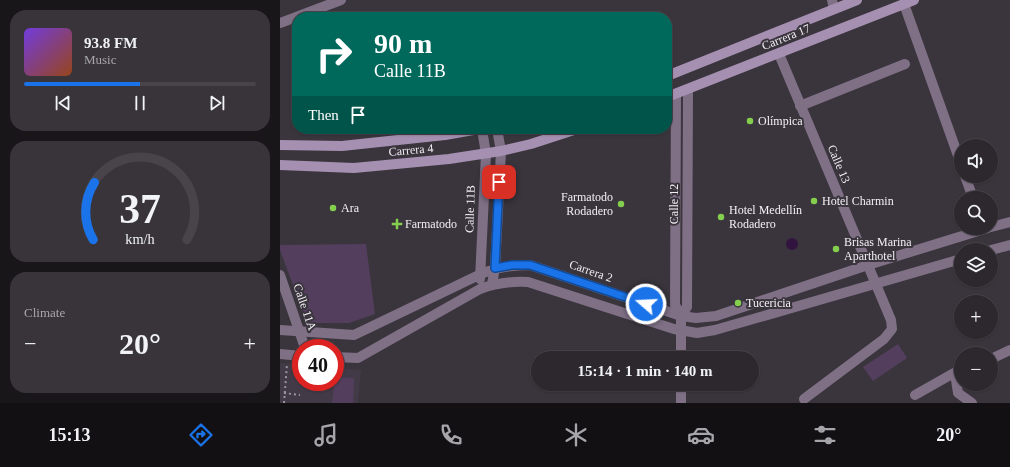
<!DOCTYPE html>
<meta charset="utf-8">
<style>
:root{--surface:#2c282e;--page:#38343a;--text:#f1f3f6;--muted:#a6a6aa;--line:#48444a;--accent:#1a73e8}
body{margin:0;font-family:"Times New Roman",serif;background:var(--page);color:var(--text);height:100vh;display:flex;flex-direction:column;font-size:15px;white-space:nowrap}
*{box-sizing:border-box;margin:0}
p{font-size:13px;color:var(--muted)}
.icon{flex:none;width:22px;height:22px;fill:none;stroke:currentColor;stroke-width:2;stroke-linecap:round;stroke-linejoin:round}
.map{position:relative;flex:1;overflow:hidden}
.drawer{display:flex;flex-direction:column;gap:10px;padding:10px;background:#181619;width:280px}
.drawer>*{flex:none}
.banner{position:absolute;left:12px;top:12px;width:380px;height:122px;border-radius:16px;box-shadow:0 1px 3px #0004,0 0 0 1px var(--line);background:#00695c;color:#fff;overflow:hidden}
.tools{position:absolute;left:674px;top:139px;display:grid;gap:8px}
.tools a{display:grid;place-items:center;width:44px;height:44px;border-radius:50%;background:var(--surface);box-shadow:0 1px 3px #0004,0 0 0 1px var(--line);font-size:20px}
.speed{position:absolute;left:12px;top:339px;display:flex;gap:8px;font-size:20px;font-weight:700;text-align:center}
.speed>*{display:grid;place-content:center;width:52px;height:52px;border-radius:50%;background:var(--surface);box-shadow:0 1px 3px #0004,0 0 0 1px var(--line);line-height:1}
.speed .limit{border:6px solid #d22;background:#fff;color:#111}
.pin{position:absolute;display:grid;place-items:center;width:34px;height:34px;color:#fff;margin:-17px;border-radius:8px;box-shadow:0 2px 6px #0006}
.me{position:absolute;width:44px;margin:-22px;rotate:289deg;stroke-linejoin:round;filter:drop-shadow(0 0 3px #0008)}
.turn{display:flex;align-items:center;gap:14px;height:84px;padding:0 16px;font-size:18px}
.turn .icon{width:52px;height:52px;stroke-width:2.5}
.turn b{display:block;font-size:28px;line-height:34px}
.then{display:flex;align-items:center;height:38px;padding:0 16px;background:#0003;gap:8px;font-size:15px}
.big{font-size:30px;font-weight:600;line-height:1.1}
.drawer .widget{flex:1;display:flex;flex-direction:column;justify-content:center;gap:6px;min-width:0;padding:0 14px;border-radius:16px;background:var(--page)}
.drawer .dial{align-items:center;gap:0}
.dial svg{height:104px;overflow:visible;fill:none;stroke:var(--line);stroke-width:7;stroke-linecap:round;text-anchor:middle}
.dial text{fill:var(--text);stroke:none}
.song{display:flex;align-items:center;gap:12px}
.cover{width:48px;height:48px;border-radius:6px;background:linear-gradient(135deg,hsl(260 70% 55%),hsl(20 70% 35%))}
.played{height:4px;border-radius:2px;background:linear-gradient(90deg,var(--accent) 50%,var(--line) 50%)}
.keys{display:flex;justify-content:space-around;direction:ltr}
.heat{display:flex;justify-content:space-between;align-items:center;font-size:22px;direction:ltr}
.trip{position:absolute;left:251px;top:351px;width:228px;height:40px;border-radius:20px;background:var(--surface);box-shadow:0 1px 3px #0004,0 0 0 1px var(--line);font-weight:600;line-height:40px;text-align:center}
.tab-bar{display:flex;height:64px;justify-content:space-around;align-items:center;background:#121012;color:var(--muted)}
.tab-bar .icon{width:28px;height:28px}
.tab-bar .active{color:var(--accent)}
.tab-bar b{font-size:18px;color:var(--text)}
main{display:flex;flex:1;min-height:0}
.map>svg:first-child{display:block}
</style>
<main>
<section class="drawer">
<div class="widget">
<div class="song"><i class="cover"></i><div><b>93.8 FM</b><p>Music</p></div></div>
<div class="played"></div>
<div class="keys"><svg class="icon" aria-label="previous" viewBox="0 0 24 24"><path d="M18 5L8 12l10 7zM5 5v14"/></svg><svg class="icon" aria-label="pause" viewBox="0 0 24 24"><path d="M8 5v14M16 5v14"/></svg><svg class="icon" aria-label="next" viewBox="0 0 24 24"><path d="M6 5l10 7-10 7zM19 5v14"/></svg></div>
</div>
<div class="widget dial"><svg viewBox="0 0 100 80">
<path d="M14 69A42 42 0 1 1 86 69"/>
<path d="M14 69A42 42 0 0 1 15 25" stroke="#1a73e8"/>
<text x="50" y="56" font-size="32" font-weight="700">37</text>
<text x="50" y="72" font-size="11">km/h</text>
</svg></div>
<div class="widget"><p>Climate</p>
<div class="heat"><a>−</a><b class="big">20°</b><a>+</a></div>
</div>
</section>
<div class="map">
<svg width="730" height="403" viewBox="0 0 730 403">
<rect width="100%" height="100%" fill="#3a353d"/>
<path fill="#433a48" d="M0,363l21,1v18h34v-14l26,2 -3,33h-78z"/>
<path fill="#533f5d" d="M86,244l9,70 -26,9h-42l-27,-73v-5z
M618,344l9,14 -34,23 -10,-14z
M55,377l19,1 -1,25h-21z"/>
<path fill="#31143d" d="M506 244a6 6 0 1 1 12 0a6 6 0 1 1-12 0Z"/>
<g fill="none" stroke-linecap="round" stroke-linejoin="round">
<path stroke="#9a969c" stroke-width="2" stroke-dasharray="2 3" stroke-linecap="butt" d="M4,393l16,2
M4,403l3,-39"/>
<path stroke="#7f7086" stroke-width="10" d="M552,0l2,9
M624,4l57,160
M0,23l61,-23
M499,54l112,266 1,9 -8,10 -80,60
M396,94l-1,211 6,11
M520,106l105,-42
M685,176l8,22
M0,275l25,73
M401,358v-42l6,-9 1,-217
M711,359l19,-9
M681,375l-5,5 2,13 14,10
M401,384v19
M635,395l46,-26"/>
<path stroke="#7f7086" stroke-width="10" d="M711,227l19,-5
M711,250l19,-5
M200,279l6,-125 -4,-25
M212,284l3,-16 6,-117 -4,-22
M0,330l74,5 127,-61c16,-7 31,-9 49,-9l151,51 15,2 20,-2 152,-51 120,-37
M0,354l21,2
M55,357l23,1 122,-69c16,-6 31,-8 48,-7l146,47 23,4 18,-3 246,-71"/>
<path stroke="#a690b2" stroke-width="10" d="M387,76l190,-76
M387,97l247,-97
M0,145l62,1 103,-11 34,-6
M0,165l74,3 95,-9 52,-8 30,-7 46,-15"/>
</g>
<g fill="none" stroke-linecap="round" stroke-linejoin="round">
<g stroke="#114b97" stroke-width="10">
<path id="route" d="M219,182l-4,86 17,-3h18l116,39"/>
</g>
<use href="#route" stroke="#1a73e8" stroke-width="7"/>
</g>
<g fill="#84cf4d" stroke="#3a353d" stroke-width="1.5">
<circle cx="470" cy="121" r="4"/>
<circle cx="534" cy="201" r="4"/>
<circle cx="341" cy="204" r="4"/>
<circle cx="53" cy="208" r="4"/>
<circle cx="441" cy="217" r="4"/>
<path d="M115 218h4v4h4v4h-4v4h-4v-4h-4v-4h4z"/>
<circle cx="556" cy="249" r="4"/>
<circle cx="458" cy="303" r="4"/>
</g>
<g text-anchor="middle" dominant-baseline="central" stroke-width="4" stroke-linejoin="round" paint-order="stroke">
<g font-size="12" fill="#f3eff4" stroke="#3a353d">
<text transform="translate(506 37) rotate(-22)">Carrera 17</text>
<text transform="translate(131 150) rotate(-5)">Carrera 4</text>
<text transform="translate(559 164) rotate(67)">Calle 13</text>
<text transform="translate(394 204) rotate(-90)">Calle 12</text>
<text transform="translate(190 209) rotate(-88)">Calle 11B</text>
<text transform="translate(311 271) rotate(19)">Carrera 2</text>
<text transform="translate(25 307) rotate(71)">Calle 11A</text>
</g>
<g font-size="12" fill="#f3eff4" stroke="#3a353d" text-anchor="start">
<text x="478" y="121">Olímpica</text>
<text x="333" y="197" text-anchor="end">Farmatodo<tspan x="333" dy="14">Rodadero</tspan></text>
<text x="542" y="201">Hotel Charmin</text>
<text x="61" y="208">Ara</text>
<text x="449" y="210">Hotel Medellín<tspan x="449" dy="14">Rodadero</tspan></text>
<text x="125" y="224">Farmatodo</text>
<text x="564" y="242">Brisas Marina<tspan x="564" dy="14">Aparthotel</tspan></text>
<text x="466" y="303">Tucericia</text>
</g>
</g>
</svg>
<div class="tools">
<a><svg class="icon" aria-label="sound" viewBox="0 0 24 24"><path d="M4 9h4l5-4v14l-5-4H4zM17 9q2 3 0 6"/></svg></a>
<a><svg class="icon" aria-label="search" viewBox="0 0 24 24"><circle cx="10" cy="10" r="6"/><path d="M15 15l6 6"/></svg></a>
<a><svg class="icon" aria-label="layers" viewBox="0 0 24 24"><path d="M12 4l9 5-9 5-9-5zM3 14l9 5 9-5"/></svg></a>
<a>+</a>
<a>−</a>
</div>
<div class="speed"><div class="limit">40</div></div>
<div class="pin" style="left:219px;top:182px;background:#d93025"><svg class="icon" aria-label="arrive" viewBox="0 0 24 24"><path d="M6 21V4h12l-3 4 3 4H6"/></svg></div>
<svg class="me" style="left:366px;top:304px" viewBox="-20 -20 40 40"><circle r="17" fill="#1a73e8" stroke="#fff" stroke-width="3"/><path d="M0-11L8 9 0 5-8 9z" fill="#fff"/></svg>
<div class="trip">15:14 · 1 min · 140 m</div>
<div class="banner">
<div class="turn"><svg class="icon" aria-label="right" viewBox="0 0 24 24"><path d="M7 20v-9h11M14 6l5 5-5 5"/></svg><div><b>90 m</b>Calle 11B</div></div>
<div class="then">Then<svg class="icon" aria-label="arrive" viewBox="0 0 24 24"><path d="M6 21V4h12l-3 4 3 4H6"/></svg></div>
</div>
</div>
</main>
<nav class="tab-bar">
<b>15:13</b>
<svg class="icon active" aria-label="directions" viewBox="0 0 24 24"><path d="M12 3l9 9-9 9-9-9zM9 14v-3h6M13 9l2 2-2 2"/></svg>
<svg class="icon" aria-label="music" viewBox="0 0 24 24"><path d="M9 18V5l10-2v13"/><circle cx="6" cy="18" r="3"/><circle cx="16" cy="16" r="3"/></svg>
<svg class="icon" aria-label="phone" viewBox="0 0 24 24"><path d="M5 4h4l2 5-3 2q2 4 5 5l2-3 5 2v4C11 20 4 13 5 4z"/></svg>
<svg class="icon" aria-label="climate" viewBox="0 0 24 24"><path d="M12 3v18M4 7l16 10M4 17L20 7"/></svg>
<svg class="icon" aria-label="car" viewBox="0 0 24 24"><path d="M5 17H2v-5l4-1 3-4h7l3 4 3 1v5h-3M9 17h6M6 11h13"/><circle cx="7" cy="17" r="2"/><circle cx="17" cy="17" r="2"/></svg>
<svg class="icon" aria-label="filters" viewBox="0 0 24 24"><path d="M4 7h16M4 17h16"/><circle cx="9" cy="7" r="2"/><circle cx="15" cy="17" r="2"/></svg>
<b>20°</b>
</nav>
